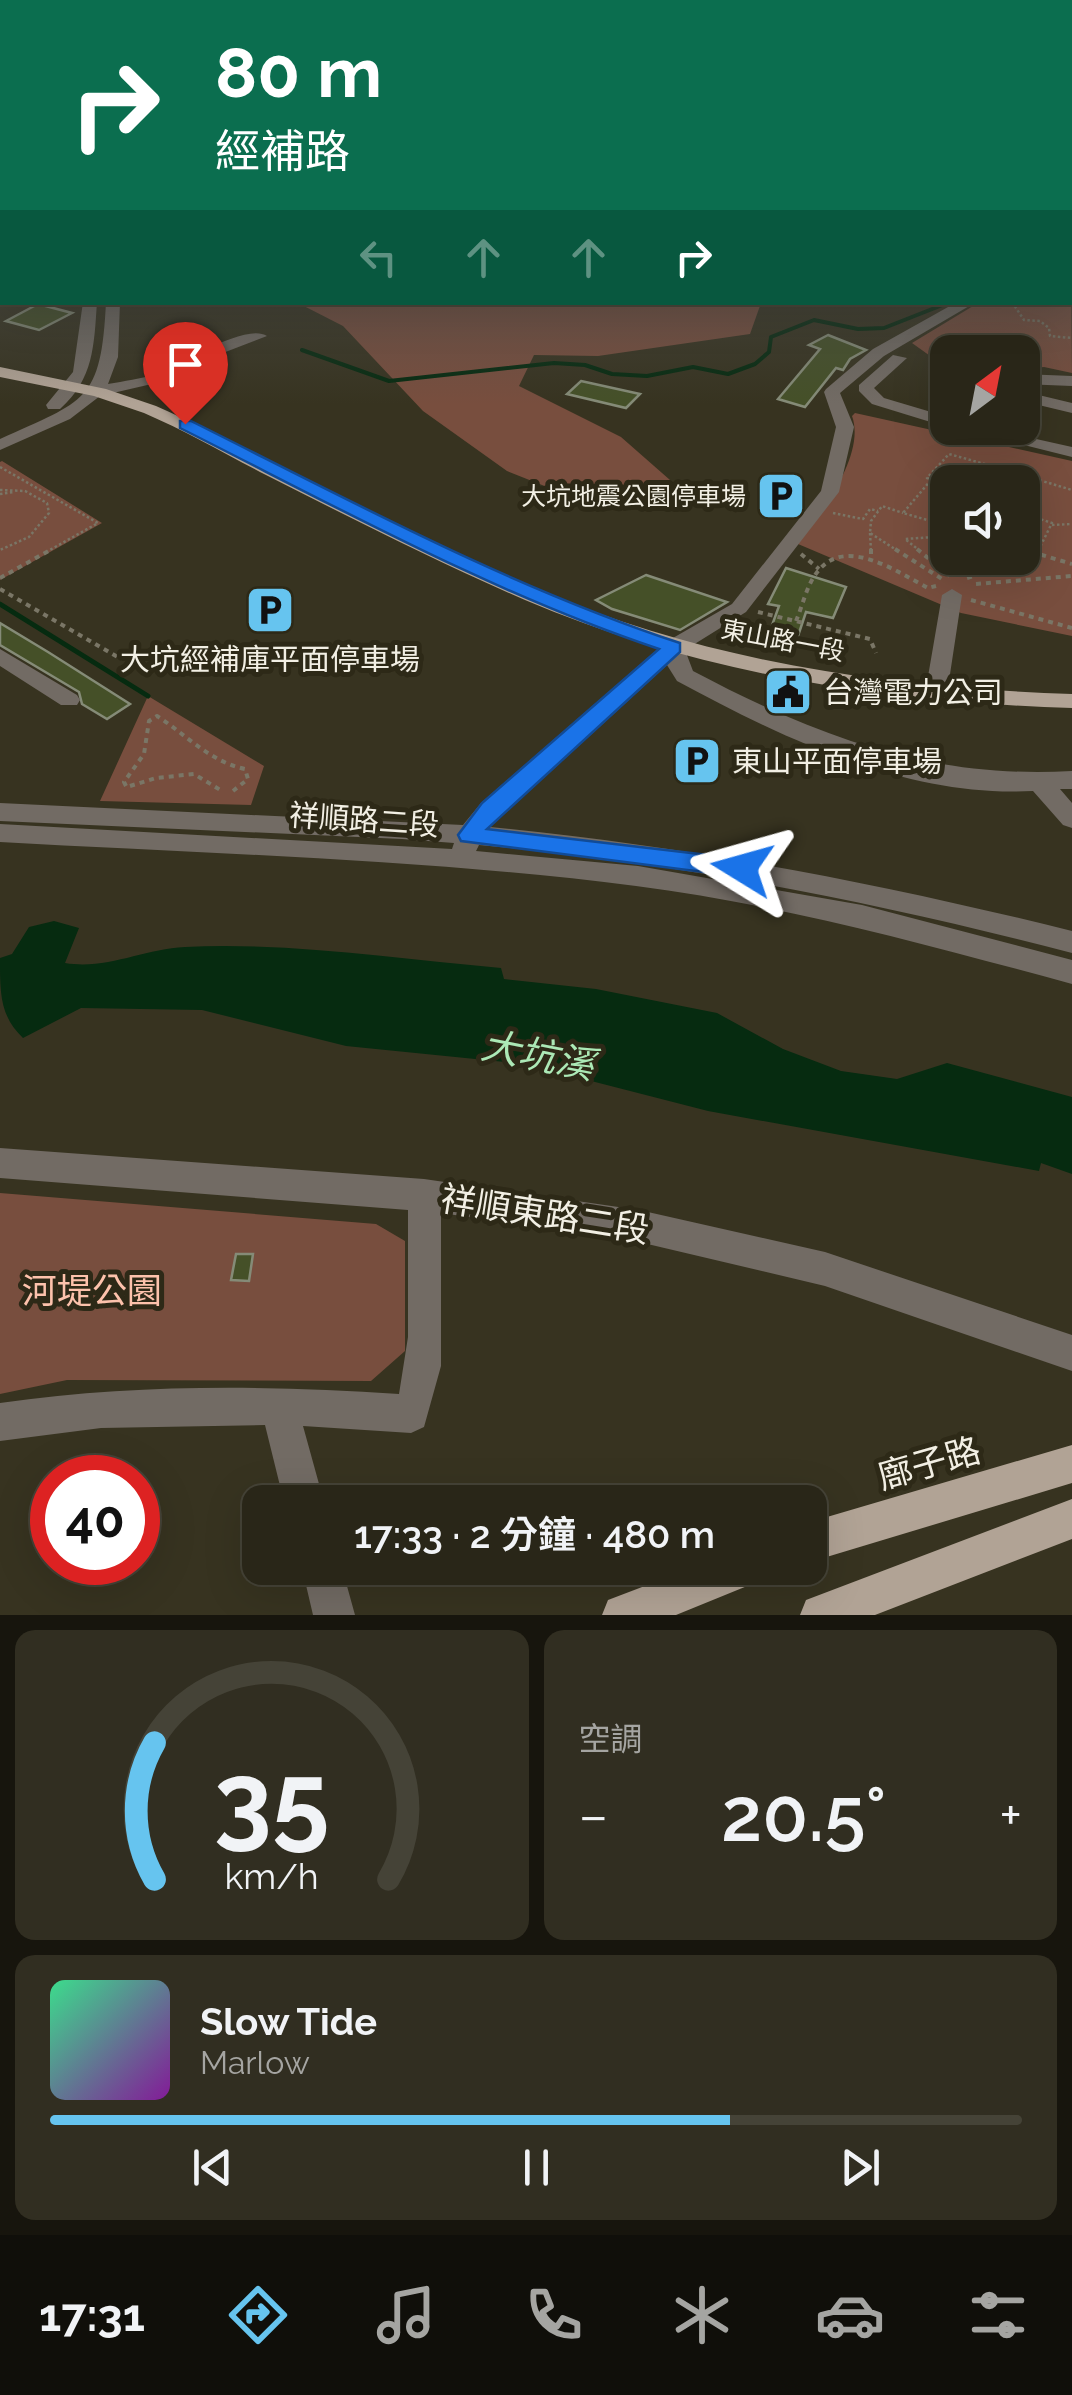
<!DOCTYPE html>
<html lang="zh-TW">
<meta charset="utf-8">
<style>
:root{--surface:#292618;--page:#312e21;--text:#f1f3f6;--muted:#a5a5a2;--line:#454337;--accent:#66c4ef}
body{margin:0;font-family:Raleway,"Noto Sans TC",sans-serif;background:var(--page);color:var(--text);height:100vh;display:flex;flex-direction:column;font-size:38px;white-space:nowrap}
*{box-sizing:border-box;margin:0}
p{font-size:32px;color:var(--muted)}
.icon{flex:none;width:55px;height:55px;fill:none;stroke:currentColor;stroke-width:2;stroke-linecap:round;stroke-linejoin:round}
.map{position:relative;height:1615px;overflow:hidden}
.sheet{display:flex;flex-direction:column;gap:15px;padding:15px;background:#17150d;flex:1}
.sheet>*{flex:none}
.hud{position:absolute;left:0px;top:0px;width:1072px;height:305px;box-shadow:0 10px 40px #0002,0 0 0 2px var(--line);background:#0b6e4f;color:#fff;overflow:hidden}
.needle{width:65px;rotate:32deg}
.buttons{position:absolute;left:930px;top:335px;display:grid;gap:20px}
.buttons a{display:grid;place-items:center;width:110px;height:110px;border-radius:20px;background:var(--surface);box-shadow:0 10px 40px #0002,0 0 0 2px var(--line);font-size:50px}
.speed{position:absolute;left:30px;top:1455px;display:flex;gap:20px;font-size:50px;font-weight:700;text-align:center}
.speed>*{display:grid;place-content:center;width:130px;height:130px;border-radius:50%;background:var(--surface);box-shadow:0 10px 40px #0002,0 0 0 2px var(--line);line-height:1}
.speed .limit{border:15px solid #d22;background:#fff;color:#111}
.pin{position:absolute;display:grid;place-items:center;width:85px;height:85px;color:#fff;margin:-102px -42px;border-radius:50% 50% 50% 0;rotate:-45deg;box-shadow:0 0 10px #0007}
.pin .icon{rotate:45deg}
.me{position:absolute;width:110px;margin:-55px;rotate:278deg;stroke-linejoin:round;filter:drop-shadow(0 0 8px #0008)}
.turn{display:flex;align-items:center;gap:35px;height:210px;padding:0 50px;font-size:45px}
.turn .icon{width:130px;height:130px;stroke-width:2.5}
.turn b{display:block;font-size:70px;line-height:85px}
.lanes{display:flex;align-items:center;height:95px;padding:0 50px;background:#0003;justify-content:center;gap:50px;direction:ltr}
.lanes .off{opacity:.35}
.big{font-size:75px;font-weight:600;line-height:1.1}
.sheet .widget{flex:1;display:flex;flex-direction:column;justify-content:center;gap:15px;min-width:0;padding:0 35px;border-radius:20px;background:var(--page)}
.sheet .dial{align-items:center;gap:0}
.dial svg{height:260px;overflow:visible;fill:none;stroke:var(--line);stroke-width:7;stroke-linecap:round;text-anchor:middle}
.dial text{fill:var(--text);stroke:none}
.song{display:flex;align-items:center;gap:30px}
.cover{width:120px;height:120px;border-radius:15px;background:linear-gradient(135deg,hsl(150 70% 55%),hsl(290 70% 35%))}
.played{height:10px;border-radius:5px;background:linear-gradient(90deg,var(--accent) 70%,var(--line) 70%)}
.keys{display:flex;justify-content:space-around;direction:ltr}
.heat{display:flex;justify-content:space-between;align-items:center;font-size:55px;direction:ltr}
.sheet .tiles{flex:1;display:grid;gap:15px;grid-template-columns:1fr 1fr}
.widget:last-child{grid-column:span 2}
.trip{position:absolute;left:242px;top:1485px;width:585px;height:100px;border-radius:20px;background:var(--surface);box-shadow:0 10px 40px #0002,0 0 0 2px var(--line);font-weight:600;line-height:100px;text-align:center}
.tabs{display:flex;height:160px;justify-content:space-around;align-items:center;background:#100f0a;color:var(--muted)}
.tabs .icon{width:70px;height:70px}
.tabs .active{color:var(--accent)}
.tabs b{font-size:45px;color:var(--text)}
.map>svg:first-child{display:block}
</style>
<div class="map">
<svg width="1072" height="1615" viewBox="0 0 1072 1615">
<rect width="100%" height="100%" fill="#373320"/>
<path fill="#784e3e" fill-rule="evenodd" d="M1070,178l2,195 -28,-6 -21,2 -1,-17h-74l-1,16 -35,-25 66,-40 92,-1z
M298,303h463l-11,31 -152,22 -64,-1 -15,31 102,51 49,43 -65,30 -98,-39 -84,-60 -80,-85z
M855,413l217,48v175l-111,-23 -163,-69c23,-31 68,-89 54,-128zM948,482h74v76h-74z
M2,461l100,62 -102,57v-118z
M148,696l116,70 -13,39 -151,-4z
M0,1193l376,31 29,17v110l-34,30 -304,-1 -67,14z"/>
<path fill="#062b10" d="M54,921l25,7 -14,35c42,7 78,-14 120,-16 105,-5 212,12 316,21l3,11 92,10 121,24 66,36 58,22 56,8 50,-16 125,34v77l-31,-11 -2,8 -331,-60 -183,-47 -179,-18 -144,-36 -121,-2 -58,30c-23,-22 -23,-44 -23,-80l12,-4 17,-27z"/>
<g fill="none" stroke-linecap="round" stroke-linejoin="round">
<path stroke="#062b10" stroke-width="4" d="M302,350l87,31 165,-18 31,2 27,9 35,2 46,-9 35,7 27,-10 14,-12 2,-15 43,-17 44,9 26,-1 66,-26"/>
<path stroke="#062b10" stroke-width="5" d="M0,604l148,92"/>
</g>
<path fill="#455028" stroke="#858b77" stroke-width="2.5" d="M38,304l34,9 -33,17 -33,-9z
M828,335l38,15 -16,9 -7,11 -7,-2 -31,39 -27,-8 42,-50 -11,-4z
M581,381l59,13 -14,14 -59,-14z
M786,568l60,19 -13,31 -27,-6 -12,36 -28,-6 13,-36 -11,-2z
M646,575l81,27 -47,28 -68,-21 -16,-9z
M0,623l48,29 82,52 -23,15 -25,-15 -3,-12 -79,-47z
M236,1254h17l-4,27 -18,-1z"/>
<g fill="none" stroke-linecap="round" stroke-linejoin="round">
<path stroke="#7a7666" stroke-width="2.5" stroke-dasharray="2.5 2.5" stroke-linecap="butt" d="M1012,302l12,18 16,1 9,7 1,8 22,2
M0,467l98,56 -50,28
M1006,470l66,20
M931,480l-28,33 45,13
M948,485l-21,-7 22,-24 57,16 -3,7 -37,-2 -6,7
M0,490l25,1 22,12 2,10 -20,24 -29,13
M0,494l14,-2
M833,513l30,6 7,-10 8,2
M1022,513l30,10 -14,28
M1052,525l20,-1
M870,533l1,18
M1022,549l7,2
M898,551l-28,-18 1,-12 11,-15 21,7
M920,551l-15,-12 43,-3"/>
<path stroke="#7a7666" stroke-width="4" stroke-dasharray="5 5" stroke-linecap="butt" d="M871,549v9
M895,549l47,30
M917,549l33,27
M1022,549l50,15
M1037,553l2,-4
M801,554l18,15
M1002,558l15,6
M0,578l52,-29
M967,578l33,-10h29l-10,-4 -3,3
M976,584l96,-8
M0,589l121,70 33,-1
M971,600l101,28
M758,612l112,27 6,14
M796,621c7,-16 11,-38 23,-51 28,-34 80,3 109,18l8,-2
M126,786l-2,-4 20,-28 5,-33 8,-5c27,17 53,46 88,53l3,10 -15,12
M130,786l26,-8 38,-4 28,17"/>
<path fill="#726b64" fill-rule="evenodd" d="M0,178h2v12l-2,-1z
M1070,246h2v8h-2z
M0,274h2v9h-2z
M83,302h14c-3,43 -3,77 -37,107h-12l-2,-4 27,-33z
M106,302h14l-2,55 -10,27c16,-3 33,-5 48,-10 23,-8 89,-52 111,-38l-65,25 -33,19 -69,16 -30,23 -70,31v-11c86,-39 101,-37 106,-137z
M957,302h19l-92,54 -44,37 14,34 -15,65 -93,120 -61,38 8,21c125,66 236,108 379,100v18h-12l12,14v25l-9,-3 -30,-34c-125,7 -249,-52 -356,-110l-10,-16 -177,162c197,19 390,56 582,104v22c-196,-51 -392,-90 -593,-108l-3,6 162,15 224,39 210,55v24c-144,-39 -288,-79 -436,-98 -211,-27 -424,-32 -636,-44v-18l452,25 2,-6 -52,-4 -402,-18v-18l463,22 18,-22 185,-161 66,-38 89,-113 15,-64 -12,-35 2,-3 47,-40z
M893,355l14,3 -33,30 10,10 64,19 2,11 -78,-24 -13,-13v-6z
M1022,374l50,2v10l-50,-2z
M1022,391l50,12v10l-50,-12z
M957,428h30l85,19v10z
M952,589l10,6 -15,99 -11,7 -11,-7 17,-99z
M0,649l77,46 3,5 -3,5h-16l-61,-39z
M0,1148l424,31 215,31 186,42 247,83v36l-247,-85 -186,-44 -198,-29v153l-17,61 -13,6 -108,-7 21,76h-40l-19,-77 -164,3 -101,13v-38c134,-19 265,-18 399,-9l9,-57v-127l-408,-32z
M302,1568h40l13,47h-42z"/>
<path fill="#b1a395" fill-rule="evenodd" d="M0,367l106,22 50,17c42,18 81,41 122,61 86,43 172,86 261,123 169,72 350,98 533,104v14c-188,-6 -373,-34 -547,-108 -88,-38 -174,-82 -259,-125 -41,-21 -80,-44 -122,-62l-50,-17 -94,-19z
M1072,1445v38l-262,79v-40z
M1072,1499v40l-197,76h-75l6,-15z
M692,1568h71l-6,14 -81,33h-74l6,-15z"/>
</g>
<linearGradient id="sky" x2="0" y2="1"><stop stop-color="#1e1c12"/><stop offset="0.44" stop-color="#4d504e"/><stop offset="1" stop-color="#4d504e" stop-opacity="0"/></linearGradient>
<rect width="1072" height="404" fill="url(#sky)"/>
<path fill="#1a73e8" stroke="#114b97" stroke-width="2.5" d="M180,421h11c160,80 319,166 489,222v9l-193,177 255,30 12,9 -4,6 -8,3 -281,-36 -3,-6 24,-32 177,-154c-167,-56 -322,-142 -479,-221z"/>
<defs>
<g id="parking-square" transform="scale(2.5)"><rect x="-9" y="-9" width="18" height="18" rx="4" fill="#66c4ef" stroke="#2d2917"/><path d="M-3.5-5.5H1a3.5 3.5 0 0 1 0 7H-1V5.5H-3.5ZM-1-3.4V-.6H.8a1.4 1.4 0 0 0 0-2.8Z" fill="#111"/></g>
<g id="civic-square" transform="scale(2.5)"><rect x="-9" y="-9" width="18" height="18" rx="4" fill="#66c4ef" stroke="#2d2917"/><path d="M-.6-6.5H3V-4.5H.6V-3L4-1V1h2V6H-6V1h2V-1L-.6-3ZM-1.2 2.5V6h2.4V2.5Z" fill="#111"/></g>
</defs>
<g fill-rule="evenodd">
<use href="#parking-square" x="781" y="496"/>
<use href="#parking-square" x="270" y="610"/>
<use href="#civic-square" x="788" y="692"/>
<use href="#parking-square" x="697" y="761"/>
</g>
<g text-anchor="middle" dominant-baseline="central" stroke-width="10" stroke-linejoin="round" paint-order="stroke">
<g font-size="25" fill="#f2efe4" stroke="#2d2917" text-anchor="end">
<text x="746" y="496">大坑地震公園停車場</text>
</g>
<g font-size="25" fill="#f2efe4" stroke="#2d2917">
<text transform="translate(783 640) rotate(11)">東山路一段</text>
</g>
<g font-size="30" fill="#f2efe4" stroke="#2d2917" text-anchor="start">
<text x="270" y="659" text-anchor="middle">大坑經補庫平面停車場</text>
<text x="823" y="692">台灣電力公司</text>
<text x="732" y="761">東山平面停車場</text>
</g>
<g font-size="30" fill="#f2efe4" stroke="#2d2917">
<text transform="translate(364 820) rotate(4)">祥順路二段</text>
</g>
<g font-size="35" fill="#f2efe4" stroke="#2d2917">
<text transform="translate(545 1214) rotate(9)">祥順東路二段</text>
<text transform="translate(929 1463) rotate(-16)">廍子路</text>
</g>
<g font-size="35" fill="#fdc2ac" stroke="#2d2917">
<text x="92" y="1290">河堤公園</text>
</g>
<g font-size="38" font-style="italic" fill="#ace9b6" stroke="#2d2917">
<text transform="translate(538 1055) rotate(11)">大坑溪</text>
</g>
</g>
</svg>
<div class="buttons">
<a><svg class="needle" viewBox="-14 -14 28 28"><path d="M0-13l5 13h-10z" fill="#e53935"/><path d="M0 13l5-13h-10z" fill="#a5a5a2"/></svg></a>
<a><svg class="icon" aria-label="sound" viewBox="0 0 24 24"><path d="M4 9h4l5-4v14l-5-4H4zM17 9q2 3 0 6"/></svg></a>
</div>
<div class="speed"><div class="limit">40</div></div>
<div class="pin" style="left:185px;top:424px;background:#d93025"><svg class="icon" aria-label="arrive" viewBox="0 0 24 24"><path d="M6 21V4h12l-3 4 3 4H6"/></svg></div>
<svg class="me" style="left:742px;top:868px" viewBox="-20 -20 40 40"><path d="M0-17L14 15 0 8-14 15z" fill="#1a73e8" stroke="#fff" stroke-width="4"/></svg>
<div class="trip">17:33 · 2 分鐘 · 480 m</div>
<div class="hud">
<div class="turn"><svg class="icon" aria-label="right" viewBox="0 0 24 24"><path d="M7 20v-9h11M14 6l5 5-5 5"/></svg><div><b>80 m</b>經補路</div></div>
<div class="lanes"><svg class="icon off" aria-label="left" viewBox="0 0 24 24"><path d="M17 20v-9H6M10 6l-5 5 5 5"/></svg><svg class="icon off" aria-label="ahead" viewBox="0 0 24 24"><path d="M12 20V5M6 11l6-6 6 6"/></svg><svg class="icon off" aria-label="ahead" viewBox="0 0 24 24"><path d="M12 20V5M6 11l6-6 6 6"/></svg><svg class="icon" aria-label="right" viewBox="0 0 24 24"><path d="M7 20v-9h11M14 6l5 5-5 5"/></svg></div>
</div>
</div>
<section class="sheet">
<div class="tiles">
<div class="widget dial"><svg viewBox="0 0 100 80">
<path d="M14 69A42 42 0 1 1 86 69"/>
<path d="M14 69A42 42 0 0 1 14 27" stroke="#66c4ef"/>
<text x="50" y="56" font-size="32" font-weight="700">35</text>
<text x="50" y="72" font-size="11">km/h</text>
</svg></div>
<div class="widget"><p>空調</p>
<div class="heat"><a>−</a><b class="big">20.5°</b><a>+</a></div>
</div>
<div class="widget">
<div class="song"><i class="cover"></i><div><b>Slow Tide</b><p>Marlow</p></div></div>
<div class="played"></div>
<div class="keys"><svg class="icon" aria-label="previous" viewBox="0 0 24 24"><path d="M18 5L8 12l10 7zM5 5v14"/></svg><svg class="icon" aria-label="pause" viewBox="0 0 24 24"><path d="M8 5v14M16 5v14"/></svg><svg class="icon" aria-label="next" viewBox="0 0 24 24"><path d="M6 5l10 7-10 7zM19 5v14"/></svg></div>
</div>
</div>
</section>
<nav class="tabs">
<b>17:31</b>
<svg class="icon active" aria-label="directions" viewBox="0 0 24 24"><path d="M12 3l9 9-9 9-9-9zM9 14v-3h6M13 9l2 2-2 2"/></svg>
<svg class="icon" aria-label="music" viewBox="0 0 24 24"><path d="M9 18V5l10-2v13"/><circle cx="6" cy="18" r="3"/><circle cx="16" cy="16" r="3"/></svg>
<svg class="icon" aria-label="phone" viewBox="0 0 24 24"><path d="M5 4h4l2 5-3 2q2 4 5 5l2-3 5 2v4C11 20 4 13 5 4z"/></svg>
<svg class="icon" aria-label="climate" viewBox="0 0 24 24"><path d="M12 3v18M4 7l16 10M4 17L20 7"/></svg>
<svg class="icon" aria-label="car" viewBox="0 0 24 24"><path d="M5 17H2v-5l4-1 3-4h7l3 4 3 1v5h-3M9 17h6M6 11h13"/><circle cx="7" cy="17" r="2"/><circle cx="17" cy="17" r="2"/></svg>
<svg class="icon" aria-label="filters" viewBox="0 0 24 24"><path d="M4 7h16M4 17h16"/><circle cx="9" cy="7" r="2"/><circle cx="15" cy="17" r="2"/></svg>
</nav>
